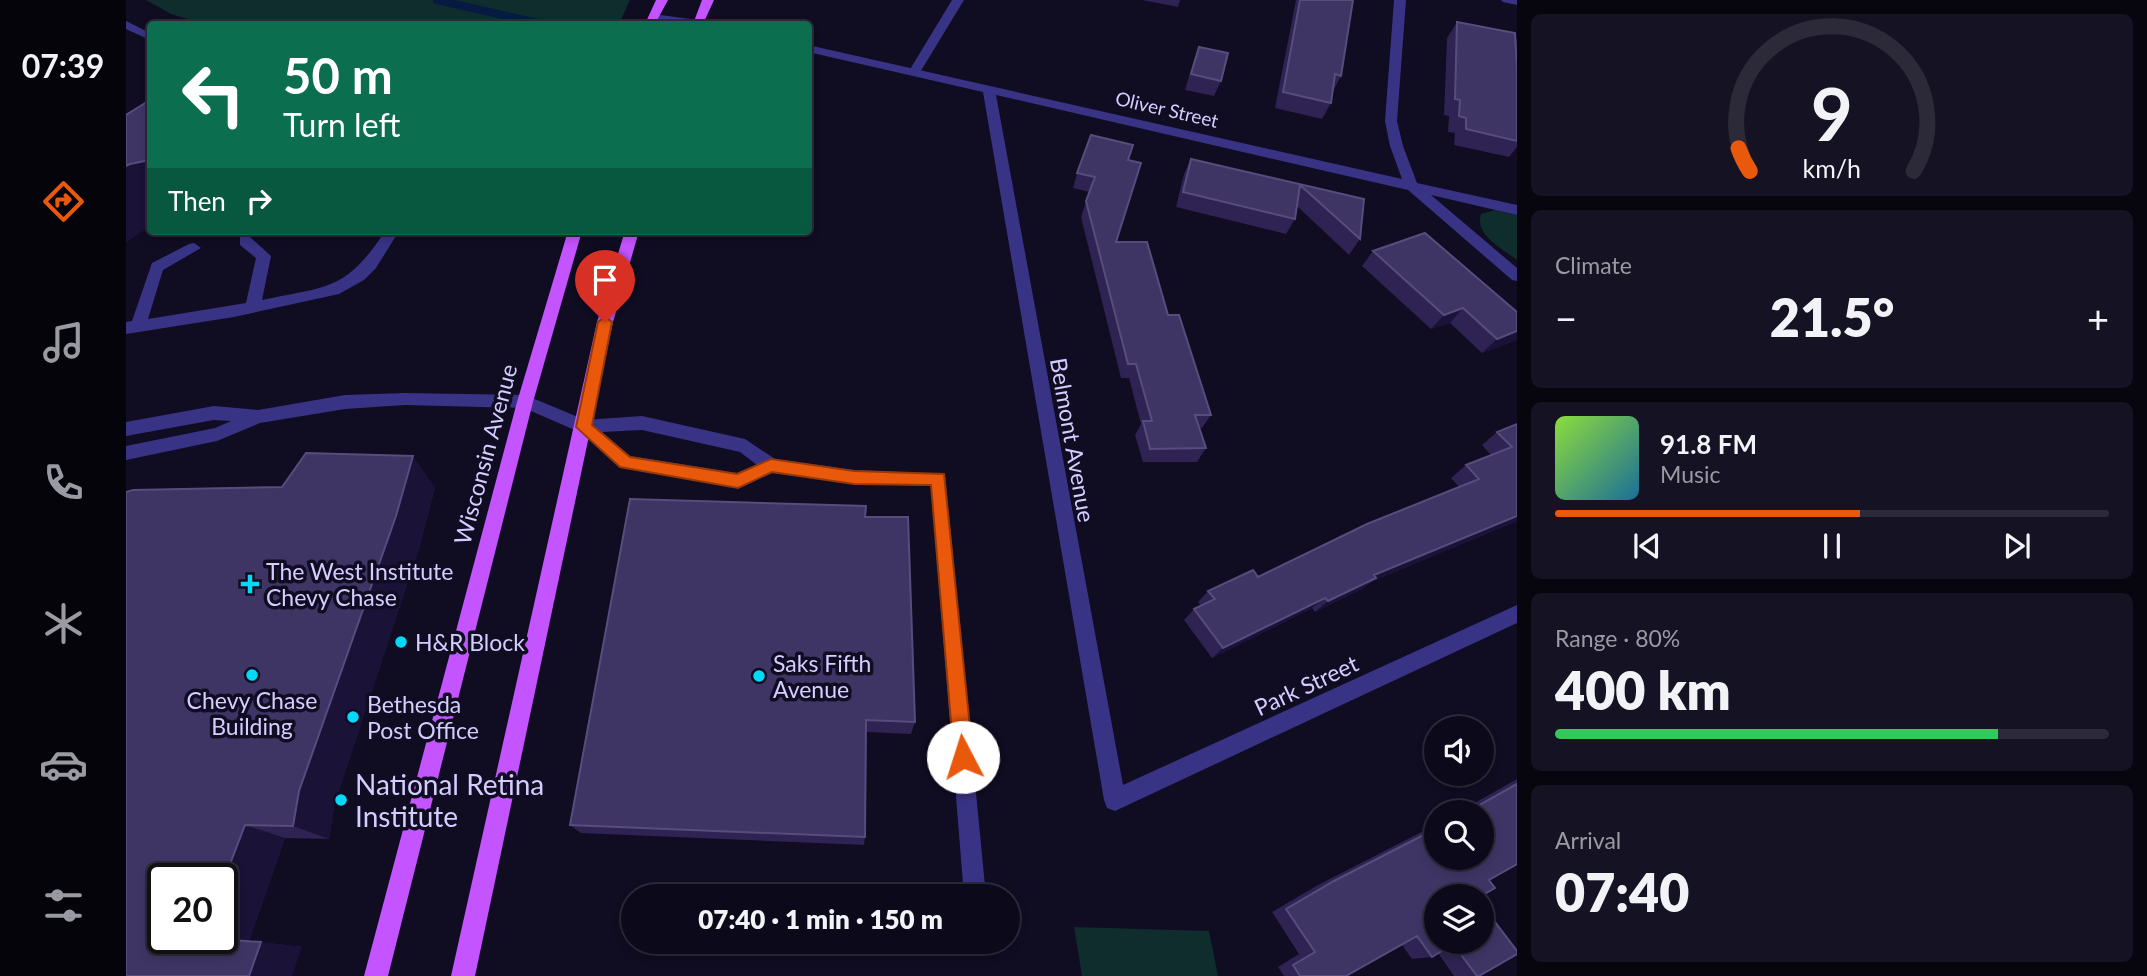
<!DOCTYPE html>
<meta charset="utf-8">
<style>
:root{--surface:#0c091a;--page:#151223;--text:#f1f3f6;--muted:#9a9aa2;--line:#2c2a39;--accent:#ea580c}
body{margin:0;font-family:Lato,sans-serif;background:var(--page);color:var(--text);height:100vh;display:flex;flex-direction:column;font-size:26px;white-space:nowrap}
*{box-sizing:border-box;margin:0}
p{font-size:23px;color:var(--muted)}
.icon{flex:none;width:38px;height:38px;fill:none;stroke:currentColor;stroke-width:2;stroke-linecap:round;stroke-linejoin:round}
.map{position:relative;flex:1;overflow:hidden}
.panel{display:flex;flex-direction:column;gap:14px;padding:14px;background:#07050e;width:630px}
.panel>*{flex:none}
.top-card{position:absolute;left:21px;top:21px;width:665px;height:214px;border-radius:7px;box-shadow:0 4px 10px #0003,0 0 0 2px var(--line);background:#0b6e4f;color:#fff;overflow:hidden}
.tools{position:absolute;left:1298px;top:716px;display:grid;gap:14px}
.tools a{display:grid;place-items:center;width:70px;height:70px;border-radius:50%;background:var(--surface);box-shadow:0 4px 10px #0003,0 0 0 2px var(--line);font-size:35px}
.speed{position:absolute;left:21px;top:863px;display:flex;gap:14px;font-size:35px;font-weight:700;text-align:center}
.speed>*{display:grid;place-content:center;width:91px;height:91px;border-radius:50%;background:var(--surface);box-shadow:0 4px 10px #0003,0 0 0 2px var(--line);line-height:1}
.speed .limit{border:4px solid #111;border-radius:10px;background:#fff;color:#111}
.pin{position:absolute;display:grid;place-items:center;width:60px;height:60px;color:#fff;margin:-72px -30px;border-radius:50% 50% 50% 0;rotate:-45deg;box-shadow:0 0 7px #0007}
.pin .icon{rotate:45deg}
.me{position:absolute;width:77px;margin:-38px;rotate:355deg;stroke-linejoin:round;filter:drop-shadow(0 0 5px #0008)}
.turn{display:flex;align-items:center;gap:24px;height:147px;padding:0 21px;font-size:32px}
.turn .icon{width:91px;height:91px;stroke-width:2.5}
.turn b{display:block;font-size:49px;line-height:60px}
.then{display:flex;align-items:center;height:66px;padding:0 21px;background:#0003;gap:14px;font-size:26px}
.big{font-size:52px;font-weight:800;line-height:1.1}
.panel .card{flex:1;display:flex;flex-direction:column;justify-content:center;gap:10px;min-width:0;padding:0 24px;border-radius:10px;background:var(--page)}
.panel .dial{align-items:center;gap:0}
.dial svg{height:182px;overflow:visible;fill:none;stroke:var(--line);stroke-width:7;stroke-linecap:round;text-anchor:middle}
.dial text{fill:var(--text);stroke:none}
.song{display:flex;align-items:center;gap:21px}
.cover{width:84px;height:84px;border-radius:10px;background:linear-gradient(135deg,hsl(90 70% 55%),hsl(200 70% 35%))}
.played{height:7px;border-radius:4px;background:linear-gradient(90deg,var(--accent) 55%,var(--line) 55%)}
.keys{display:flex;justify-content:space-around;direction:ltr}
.heat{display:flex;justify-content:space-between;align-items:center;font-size:38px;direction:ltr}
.charge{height:10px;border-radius:5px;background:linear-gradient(90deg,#34c759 80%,var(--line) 0)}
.trip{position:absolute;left:495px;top:884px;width:399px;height:70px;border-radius:35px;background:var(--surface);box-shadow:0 4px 10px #0003,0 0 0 2px var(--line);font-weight:800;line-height:70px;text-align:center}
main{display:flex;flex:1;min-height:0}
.dock{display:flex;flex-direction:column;width:126px;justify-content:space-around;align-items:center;background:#05040a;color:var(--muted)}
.dock .icon{width:49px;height:49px}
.dock .active{color:var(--accent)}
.dock b{font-size:32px;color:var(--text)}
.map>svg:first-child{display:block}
</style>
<main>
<nav class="dock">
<b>07:39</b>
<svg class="icon active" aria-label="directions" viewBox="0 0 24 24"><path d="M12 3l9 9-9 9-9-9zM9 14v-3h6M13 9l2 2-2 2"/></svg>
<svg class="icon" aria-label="music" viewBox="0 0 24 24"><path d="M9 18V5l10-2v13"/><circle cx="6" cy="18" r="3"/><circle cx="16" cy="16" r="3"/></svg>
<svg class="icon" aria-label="phone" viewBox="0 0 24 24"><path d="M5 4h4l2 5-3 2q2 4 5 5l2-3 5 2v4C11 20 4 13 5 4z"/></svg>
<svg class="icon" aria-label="climate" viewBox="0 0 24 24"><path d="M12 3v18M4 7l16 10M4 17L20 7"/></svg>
<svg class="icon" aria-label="car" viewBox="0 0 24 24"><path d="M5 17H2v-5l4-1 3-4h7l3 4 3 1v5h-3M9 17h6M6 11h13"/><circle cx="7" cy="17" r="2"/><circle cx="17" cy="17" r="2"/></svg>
<svg class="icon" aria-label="filters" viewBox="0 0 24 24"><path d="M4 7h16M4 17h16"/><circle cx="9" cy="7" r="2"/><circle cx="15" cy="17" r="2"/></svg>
</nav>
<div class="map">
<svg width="1391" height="976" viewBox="0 0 1391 976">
<rect width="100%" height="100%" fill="#100c22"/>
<path fill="#0e2d2c" d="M20,0h484l-11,24h-415l-33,-10z
M1369,210l22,5v45c-14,-11 -43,-25 -36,-46z
M948,927l135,4 9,45h-136z"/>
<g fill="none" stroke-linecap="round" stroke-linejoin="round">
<path stroke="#061a42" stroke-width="8" d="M311,0l105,24"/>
<path fill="#383385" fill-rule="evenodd" d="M826,0h12l-45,74h-8l-2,-3z
M527,14l45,6 6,3 -21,1 -34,-5v-4z
M0,21l24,12v7l-24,-11z
M259,231h14l-23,37 -12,12 -25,14 -105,23 -108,17v-12l6,-1 20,-58 37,-19 5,-1 7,5 -38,22 -15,49 98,-16 10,-45 -16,-13v-8h10l21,19 -9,44c66,-14 84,-9 123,-69z
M516,416l103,23 30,20 79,11 91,4 41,422h-22l-33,-410 -77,-2 -82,-11 -34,15 -118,-21 -44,-40 2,-5 6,-2zM516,430l98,22 17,13 -20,8 -107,-17 -28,-24z"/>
<path fill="#383385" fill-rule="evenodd" d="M1268,0h12l-9,121 6,25 14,37 100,22v10l-86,-20 86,73v13l-5,-1 -104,-90 -412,-95 127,690 394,-180v18l-402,188 -8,-3 -3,-8 -121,-708 -175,-40v-7l594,134 -12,-33 -5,-25z
M1375,0h16v5l-14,-3z
M279,393l120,2 65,27 2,5 -2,5 -6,2 -60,-26 -119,-3 -60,4 -85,14 -43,18 -91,19v-14l89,-18 16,-7 -17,-1 -88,16v-14l88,-16 44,4 87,-15z"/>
<path fill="#c354ff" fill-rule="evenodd" d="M530,0h12l-13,24h-10z
M576,0h12l-11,24h-10z
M442,231h14l-49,171 -145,574h-24l153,-574z
M499,231h14l-26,91 -138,654h-24l146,-654z"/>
</g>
<path fill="#2e2352" d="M1016,0h38l-2,7z
M1170,0h57l-12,76 -8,15 -2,12 -9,16 -47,-11z
M1331,22l58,19 2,-2v108l-8,10 -55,-12 1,-12 -7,-1 1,-16 -5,-1 3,-77z
M1073,47l22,34 -7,15 -29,-6 8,-27z
M1065,159l173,40 -4,40 -11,16 -52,-49 -2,13 -9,15 -110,-27 8,-33z
M1002,160l-12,82 52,73 43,100 -9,13h-2l6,20 -9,14h-54l-8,-27 6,-11 -12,-46h-8l-40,-161 8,-25 -16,-4 4,-15z
M1247,251l144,89 -35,13 -32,-30 -19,6 -69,-63z
M1391,424v97l-144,60 -11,8 -47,23 -3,-4 -100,50 -28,-38 10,-11 7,-3 -3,-4 10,-11 50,-14 201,-90 -8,-9 15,-13 25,-10 -9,-10 15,-13z
M156,487h153l-15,58 -86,261 -5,33 -44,-1 -36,103 53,6 -176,29z
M739,517l50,205 -4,12 -45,-2 -1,105 -1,8 -283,-12 -11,-8z
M1391,779v85l-80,32 45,46 -3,34h-25l-16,-23 -6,4 -20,2 -10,-14 -56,31h-62l-6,-9 21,-13 -27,-42 46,-27 119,-61v34l45,-46h-23z"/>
<path fill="#1a1237" d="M24,160v66l-24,17v-77l4,-2z
M1337,308l-13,15 -19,6 13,-14z
M1391,331v9l-35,13 15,-14z
M287,456l22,31 -15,58 -86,261 -5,33 -36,-13 6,-35z
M1391,516v5l-144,60 -11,8 -47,23 13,-11 46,-26z
M1199,598l-13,10 -100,50 11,-10z
M119,825l40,13 -37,106 -46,-6h20v-53z
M135,942l41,5 -10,29h-43z"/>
<path fill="#3f3565" stroke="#574d7d" stroke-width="2" d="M1174,0h53l-12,76 -6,-2 -4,29 -48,-11z
M1331,22l58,11 2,37v71l-51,-12v-11l-7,-2 1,-16 -5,-1z
M1073,47l29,6 -7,28 -30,-7z
M24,100v60l-20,4 -4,2v-51z
M965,135l42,10 -5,15 13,3 -25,79h31l21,73h11l32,100h-16l11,33 -56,1 -7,-28h9l-16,-57h-8l-42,-163 9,-24 -18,-4z
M1065,159l173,40 -4,40 -60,-54 -5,34 -112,-27z
M1299,233l92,79v19l-20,8 -34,-31 -19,7 -71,-64z
M1391,424v92l-143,59 2,3 -48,23 -3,-3 -102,50 -29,-39 21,-10 -7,-8 45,-21 5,7 109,-53 112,-45 -13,-14 46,-18 -15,-15z
M180,453l107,3 -17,60 -97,275 -6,35 -48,-1 -23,60v-7h-59v60h39l59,4 -12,34h-123v-484l7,-2 149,-3z
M504,499l236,7 -1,11h43l7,205 -49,-2 -1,117 -295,-12z
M1391,784v80l-28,16 6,8 -14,8h-44v46h45v-37l35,46v3l-38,22h-2l-24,-32 -21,13 -15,-21 -71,40h-46l-7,-11 22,-13 -29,-43 48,-28 103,-53v30h45v-46h-15z"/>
<path fill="#ea580c" stroke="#983908" stroke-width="2" d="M479,317l7,5 -20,103 38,32 107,17 34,-15 83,12 90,3 29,283 -3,7 -7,3 -7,-3 -2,-7 -23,-272 -77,-1 -82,-12 -34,16 -118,-21 -44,-40 22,-105z"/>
<g fill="#00d9f8" stroke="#100c22" stroke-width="2.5">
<path d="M120.5 573.5h7v7h7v7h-7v7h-7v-7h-7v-7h7z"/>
<circle cx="275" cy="642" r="7"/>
<circle cx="126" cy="675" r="7"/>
<circle cx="633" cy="676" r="7"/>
<circle cx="227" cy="717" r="7"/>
<circle cx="215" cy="800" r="7"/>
</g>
<g text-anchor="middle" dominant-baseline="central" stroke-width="7" stroke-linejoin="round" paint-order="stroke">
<g font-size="19" fill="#d4cdff" stroke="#100c22">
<text transform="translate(1041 109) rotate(13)">Oliver Street</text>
</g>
<g font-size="23" fill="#d4cdff" stroke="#100c22">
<text transform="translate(947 440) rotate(80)">Belmont Avenue</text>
<text transform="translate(359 454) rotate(-75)">Wisconsin Avenue</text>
<text transform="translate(1180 685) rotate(-25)">Park Street</text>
</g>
<g font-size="23" fill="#d4cdff" stroke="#100c22" text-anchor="start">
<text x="140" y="571">The West Institute<tspan x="140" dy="26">Chevy Chase</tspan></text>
<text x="289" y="642">H&amp;R Block</text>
<text x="647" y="663">Saks Fifth<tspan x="647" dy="26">Avenue</tspan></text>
<text x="126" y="700" text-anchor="middle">Chevy Chase<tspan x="126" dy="26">Building</tspan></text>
<text x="241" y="704">Bethesda<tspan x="241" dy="26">Post Office</tspan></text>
</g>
<g font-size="28" fill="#d4cdff" stroke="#100c22" text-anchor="start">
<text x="229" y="784">National Retina<tspan x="229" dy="32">Institute</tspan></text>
</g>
</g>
</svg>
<div class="tools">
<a><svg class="icon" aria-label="sound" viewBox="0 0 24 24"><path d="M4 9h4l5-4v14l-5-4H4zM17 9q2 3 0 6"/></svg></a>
<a><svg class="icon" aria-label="search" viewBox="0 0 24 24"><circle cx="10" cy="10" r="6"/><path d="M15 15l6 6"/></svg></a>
<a><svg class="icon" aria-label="layers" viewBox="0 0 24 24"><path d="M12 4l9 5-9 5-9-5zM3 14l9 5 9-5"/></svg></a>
</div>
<div class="speed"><div class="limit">20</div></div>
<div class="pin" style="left:479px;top:322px;background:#d93025"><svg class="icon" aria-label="arrive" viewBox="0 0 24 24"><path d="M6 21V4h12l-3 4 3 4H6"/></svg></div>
<svg class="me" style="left:837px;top:757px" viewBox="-20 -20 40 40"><circle r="19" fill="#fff"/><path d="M0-13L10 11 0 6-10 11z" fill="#ea580c"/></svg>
<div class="trip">07:40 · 1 min · 150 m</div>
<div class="top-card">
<div class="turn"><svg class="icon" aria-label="left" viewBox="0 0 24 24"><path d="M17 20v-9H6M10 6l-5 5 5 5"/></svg><div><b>50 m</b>Turn left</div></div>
<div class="then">Then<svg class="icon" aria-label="right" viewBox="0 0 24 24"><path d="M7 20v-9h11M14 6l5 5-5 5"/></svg></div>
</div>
</div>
<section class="panel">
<div class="card dial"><svg viewBox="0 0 100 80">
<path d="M14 69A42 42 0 1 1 86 69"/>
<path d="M14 69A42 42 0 0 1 9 59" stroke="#ea580c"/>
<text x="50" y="56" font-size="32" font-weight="700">9</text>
<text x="50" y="72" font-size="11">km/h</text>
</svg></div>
<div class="card"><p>Climate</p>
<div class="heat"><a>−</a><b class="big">21.5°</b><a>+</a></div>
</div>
<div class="card">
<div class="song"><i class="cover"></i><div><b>91.8 FM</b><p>Music</p></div></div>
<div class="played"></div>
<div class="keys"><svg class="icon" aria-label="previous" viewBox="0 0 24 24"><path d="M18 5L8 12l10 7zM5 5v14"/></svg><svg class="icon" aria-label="pause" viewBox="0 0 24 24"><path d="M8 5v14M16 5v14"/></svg><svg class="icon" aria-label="next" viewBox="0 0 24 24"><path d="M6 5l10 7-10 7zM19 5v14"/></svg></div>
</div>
<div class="card"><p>Range · 80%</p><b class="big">400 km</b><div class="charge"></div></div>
<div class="card"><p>Arrival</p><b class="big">07:40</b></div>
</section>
</main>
